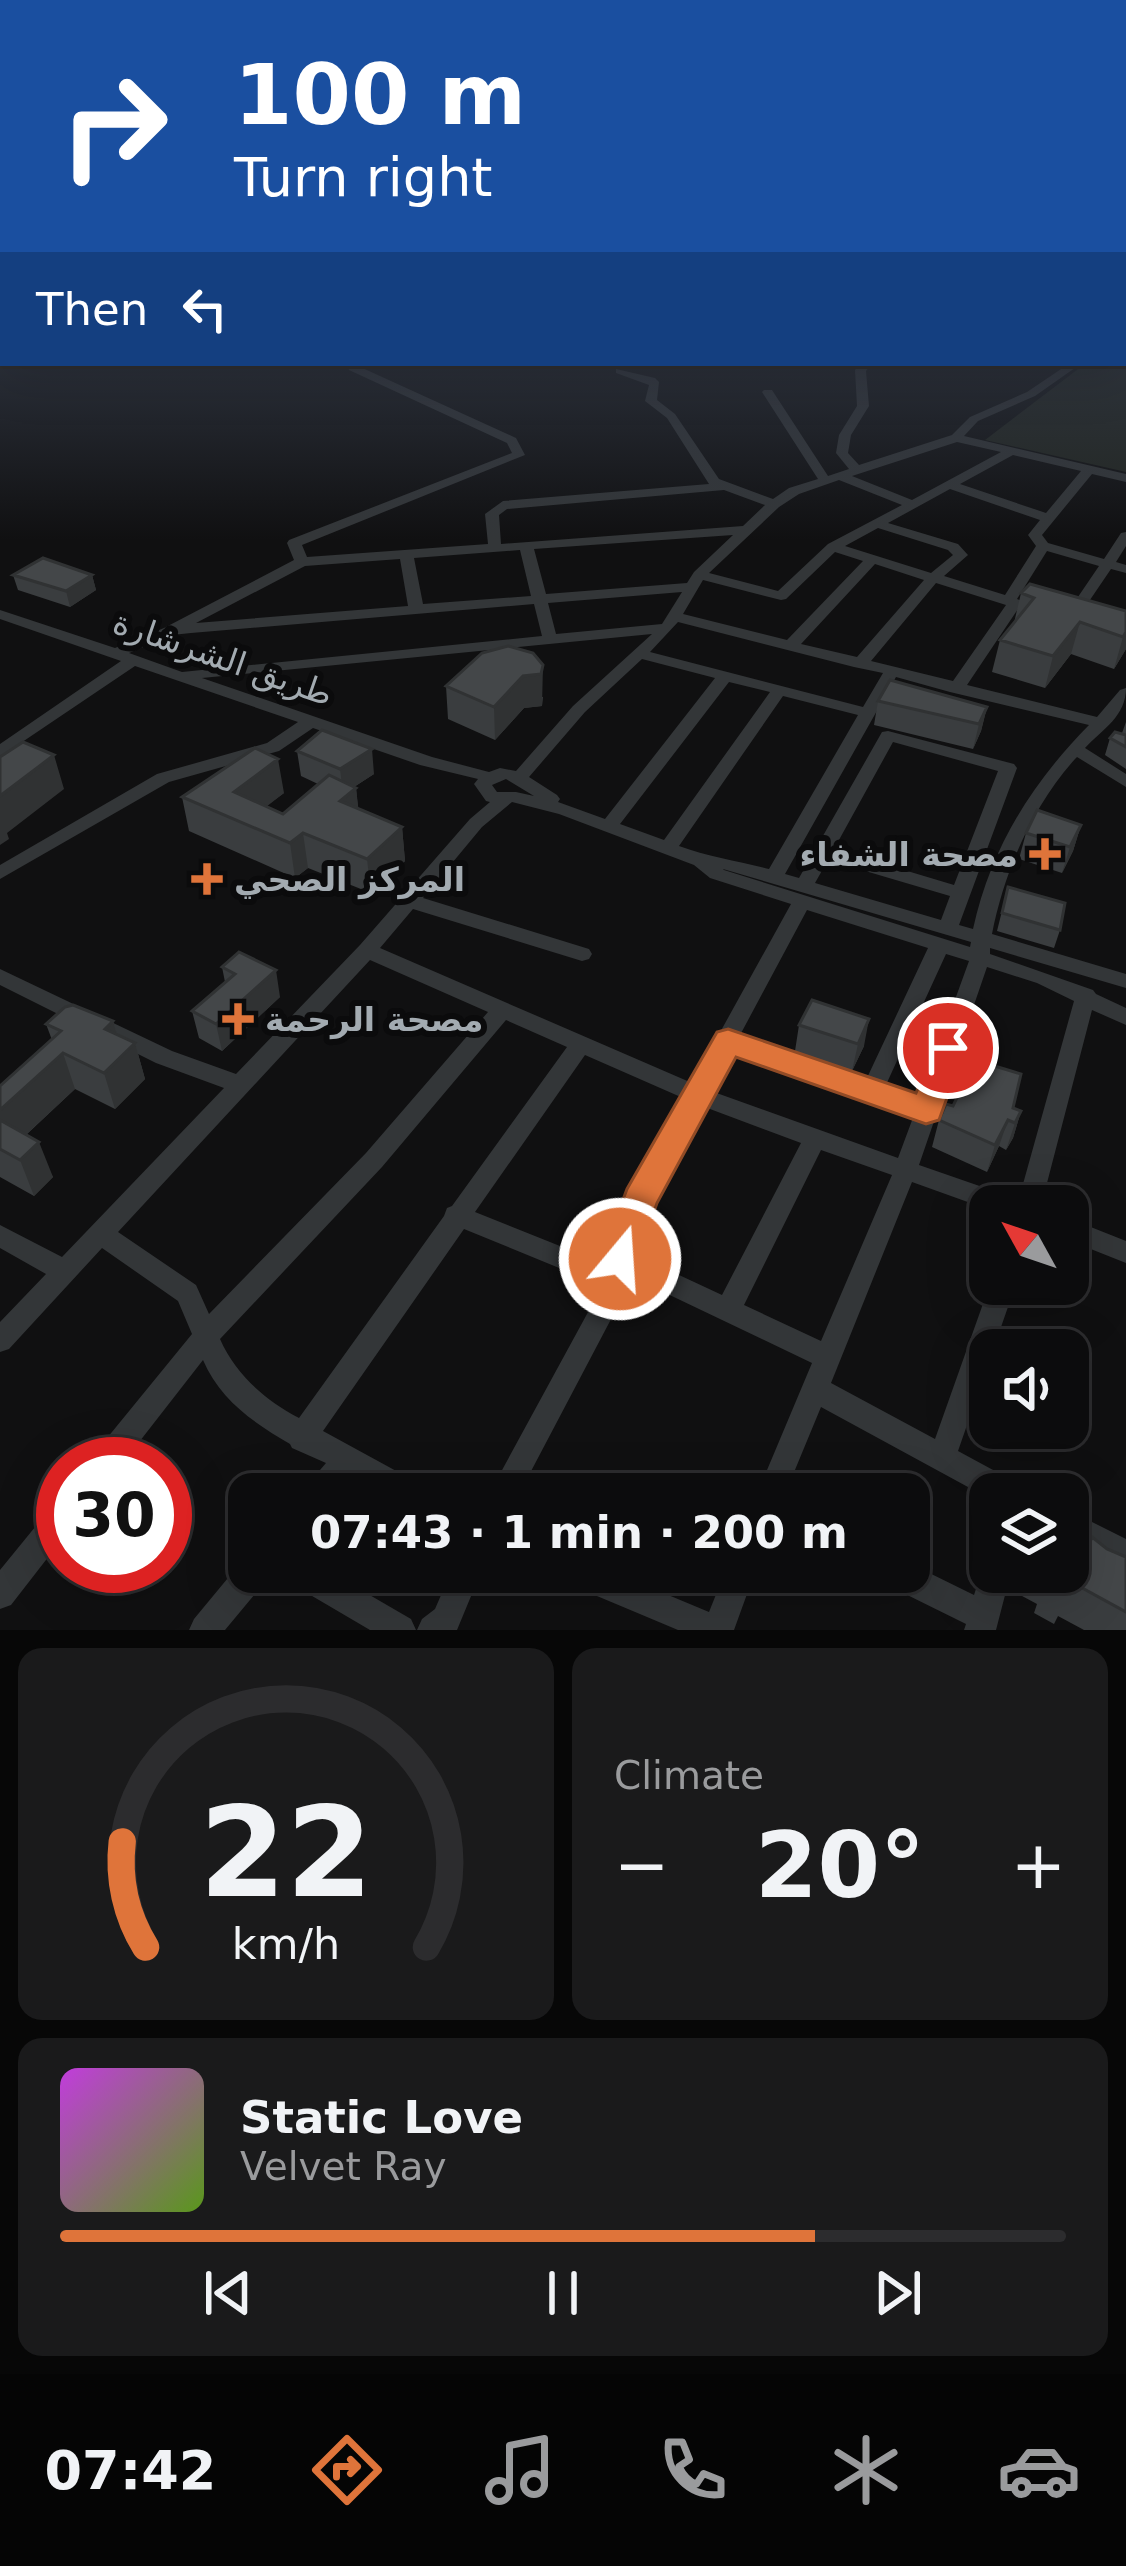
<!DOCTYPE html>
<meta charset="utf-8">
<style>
:root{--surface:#0c0c0d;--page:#1a1a1b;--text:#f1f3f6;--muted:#9a9b9d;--line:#2c2c2e;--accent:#df743a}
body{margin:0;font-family:"DejaVu Sans",Vazirmatn,sans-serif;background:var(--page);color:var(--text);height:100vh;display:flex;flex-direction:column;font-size:45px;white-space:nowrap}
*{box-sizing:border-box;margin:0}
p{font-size:39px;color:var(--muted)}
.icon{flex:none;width:66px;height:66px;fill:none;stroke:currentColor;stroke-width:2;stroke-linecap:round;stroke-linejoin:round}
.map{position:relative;height:1630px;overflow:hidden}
.details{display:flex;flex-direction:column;gap:18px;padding:18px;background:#070707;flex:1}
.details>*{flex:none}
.hud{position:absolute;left:0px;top:0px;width:1128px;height:366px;box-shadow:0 12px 48px #0002,0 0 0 3px var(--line);background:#1a4fa0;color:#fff;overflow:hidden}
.needle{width:78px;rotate:310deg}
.controls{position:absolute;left:969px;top:1185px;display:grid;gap:24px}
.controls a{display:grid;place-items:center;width:120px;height:120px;border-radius:24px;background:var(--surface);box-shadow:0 12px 48px #0002,0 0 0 3px var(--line);font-size:60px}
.speed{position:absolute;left:36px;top:1437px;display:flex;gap:24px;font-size:60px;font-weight:700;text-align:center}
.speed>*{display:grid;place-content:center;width:156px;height:156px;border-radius:50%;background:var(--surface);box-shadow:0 12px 48px #0002,0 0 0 3px var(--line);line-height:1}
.speed .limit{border:18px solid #d22;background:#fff;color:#111}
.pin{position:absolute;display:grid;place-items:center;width:102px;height:102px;color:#fff;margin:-51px;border:6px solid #fff;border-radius:50%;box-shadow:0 3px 12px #0007}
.me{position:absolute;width:132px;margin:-66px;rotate:18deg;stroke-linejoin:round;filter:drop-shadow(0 0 9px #0008)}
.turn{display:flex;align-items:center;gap:42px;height:252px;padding:0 36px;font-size:54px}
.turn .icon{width:156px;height:156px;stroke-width:2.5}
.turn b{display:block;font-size:84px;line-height:102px}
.then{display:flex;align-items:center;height:114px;padding:0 36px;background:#0003;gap:24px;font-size:45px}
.big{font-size:90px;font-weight:700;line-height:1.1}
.details .card{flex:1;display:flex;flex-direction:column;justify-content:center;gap:18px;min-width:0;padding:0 42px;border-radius:24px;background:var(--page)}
.details .dial{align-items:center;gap:0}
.dial svg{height:312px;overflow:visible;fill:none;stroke:var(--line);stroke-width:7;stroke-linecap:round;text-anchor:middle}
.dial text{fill:var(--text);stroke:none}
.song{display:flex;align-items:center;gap:36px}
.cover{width:144px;height:144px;border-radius:18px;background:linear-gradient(135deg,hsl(290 70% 55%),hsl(90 70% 35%))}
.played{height:12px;border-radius:6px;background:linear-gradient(90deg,var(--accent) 75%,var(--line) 75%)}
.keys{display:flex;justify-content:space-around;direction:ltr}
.heat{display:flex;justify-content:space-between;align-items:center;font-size:66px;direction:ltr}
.details .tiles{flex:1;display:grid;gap:18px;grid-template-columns:1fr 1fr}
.card:last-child{grid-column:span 2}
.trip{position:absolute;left:228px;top:1473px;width:702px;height:120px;border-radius:24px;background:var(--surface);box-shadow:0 12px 48px #0002,0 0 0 3px var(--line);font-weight:700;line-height:120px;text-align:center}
.menu{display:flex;height:192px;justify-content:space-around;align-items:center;background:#050505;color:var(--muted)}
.menu .icon{width:84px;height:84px}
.menu .active{color:var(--accent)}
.menu b{font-size:54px;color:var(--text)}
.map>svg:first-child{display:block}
</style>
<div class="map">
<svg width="1126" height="1630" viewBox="0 0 1126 1630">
<rect width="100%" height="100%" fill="#101011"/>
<path fill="#21251f" d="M1126,336v136l-141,-32 101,-77h39z"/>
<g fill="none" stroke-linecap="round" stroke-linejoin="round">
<path fill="#333638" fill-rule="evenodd" d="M347,363h10l1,3 158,72 9,17 -223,90 5,12 181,-13 -3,-30 18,-13 206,-17 -42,-66 -22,-17 4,-16 -33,-12v-4l39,9 4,4 -2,18 18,14 44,65 54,20 16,-11 29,-9 -56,-87 2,-2h8l56,86 21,-7 -13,-16 3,-18 18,-29 -2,-36 6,-7h11l-6,8 3,35 -18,29 -3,18 11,12 93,-30 18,-18 57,-25 43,-29h12l-47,33 -57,25 -14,15 162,38v8l-34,-8 -50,61 6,8 56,16 17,-26 5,-1v14l-10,16 10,3v8l-15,-4 -34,50h-10l-2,-3 34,-50 -52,-15 -30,48 31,12 -7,4 -23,-6 -51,76 130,32 23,-27 6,-2c0,28 -23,41 -41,60l41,26v13l-49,-30 -2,2c-43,48 -71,113 -83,175l134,40v14l-136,-40v6l103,36 3,4 30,14v17l-34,-15 -51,196h-51v4l-78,-28 -81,201 104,56 55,-155h26l-23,66h-3v9l-32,92 61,33 4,10h-33v5l-169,-92 -36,87h-28l55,-131 -201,-96 -4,-8 21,-59 55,-102 -98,-43 -110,157 130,52 14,40 -100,190h-30l104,-191 -7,-24 -122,-50 -141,202 97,53 4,10h-43l-30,-17 -14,17h-33l4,-10 18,-21 -34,-15 -2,-4c-36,-21 -70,-44 -87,-84l-81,104h-32l4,-10 98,-120 -14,-33 -76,-53 -93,101 -9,3v-30l46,-48 -46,-26v-23l62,32 162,-169 -68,-25 -156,-78v-16l172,82 64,23 124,-129 110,-126 20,-17 -4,-1 -12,-17 4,-5 -58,-14 -107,-37 -34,23 -110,31 -169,97v-14l157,-91 110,-31 31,-21 -163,-56 -135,91v-13l121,-83 -121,-42v-9l115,38 49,-20 130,-68 -7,-17 2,-3 223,-87 -5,-10 -158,-73zM957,442l44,10 -89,48 -60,-24zM1013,455l68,16 -35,42 -86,-29zM839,480l63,25 -74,39 -50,47 -69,-18 70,-66 20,-13zM950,489l90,31 -12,15 8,11 -31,49 -61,-19 24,-21 -10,-11 -70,-21zM724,490l41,15 -22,21 -242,18 -2,-29 8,-6zM878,528l70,22 5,5 -22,18 -86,-27zM733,535l-39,37 -7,11 -141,11 -12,-45zM520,550l11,46 -108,8 -9,-46zM835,552l28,9 -76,79 -104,-26 20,-34 78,20 5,-1zM400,559l8,47 -212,17 109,-57zM875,564l49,16 -67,77 -56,-13zM936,583l70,22 -53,76 -82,-20zM682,592l-20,32 -106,10 -8,-31zM534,604l8,32 -360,36 -53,-19 43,-18 19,-2zM678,622l176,45 29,6 -20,34 -213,-55zM652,634l-79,72 -57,65 -16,-3 -11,4 -57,-15 -230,-79zM642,659l73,19 -110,141 -47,-17 2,-3 -3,-4 -28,-18 56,-65zM896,677l54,15 139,33c-57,58 -98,122 -116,204l-14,-4 58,-157 -3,-4 -126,-33 -6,1 -83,146 -14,-4zM729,682l41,10 -106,148 -44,-16zM783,696l75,19 -89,154c-30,-8 -61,-12 -90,-23zM893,742l105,29 -44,114 -120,-36zM506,779l28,17 -18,-4h-19l-5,-7zM512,802l47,12 135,51 16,13 81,26 -99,179 -312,-135 33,-39 169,52 7,-2 3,-5 -3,-5 -166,-51 59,-71zM828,860l122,36 -9,24 -126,-37zM723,869l248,73 -1,5 -246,-77zM807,910l121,38 -62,132 -127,-43zM946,954l23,7 -50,138 -34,-12zM370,960l118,52 -122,141 -157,161 -13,-29 -78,-53zM987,967l50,16 37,18 -56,201 -1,-3 -98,-34zM506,1020l61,27 -115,159 -5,2 -3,8 -145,202c-34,-18 -63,-43 -79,-79l162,-172zM732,1051l182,64 -16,43 -187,-67zM702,1106l99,37 -79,152 -88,-41 18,-52zM821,1150l71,25 -71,166 -77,-36z
M1068,1218l58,23v22l-58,-23z
M63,1500v38l-52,67 -11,4v-39l53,-65z
M1068,1510l58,29v31l-58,-29z
M249,1559v13h19l-4,11 -39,47h-36l5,-11 48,-58z
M990,1559v13h21l-15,58h-32l2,-6 -83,-41 -4,-11h30v-9l65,32 11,-34z
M286,1572h44l81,47 5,11h-46l-80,-47z
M451,1572h30l-24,58h-40l5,-11 13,-10z
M562,1572h51l96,40 16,-40h30l-21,58h-56l-112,-47z"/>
</g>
<path fill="#3a3d3f" d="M13,575h79l4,15 -26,17 -52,-17z
M1021,593l105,18v38l-12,20 -43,-15 -26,34 -53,-16 8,-32 14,-17z
M446,686l97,11 -1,9 -18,2 -29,32 -47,-21z
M878,701l109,6 -6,24 -8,18 -99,-24z
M1126,722v47l-21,-14 5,-17 12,-5z
M297,751l77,23 -20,13 2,1 2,21 44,18 3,34 -34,32 -63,-25 -13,10 -106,-47 -7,-34 102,-4 -18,13 17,8 35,-30 -17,-8z
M1081,825l-8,26 -11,22 -43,-14 7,-26z
M1008,887l52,43 -6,18 -57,-17z
M222,967l58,30 -58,54 -23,-13 -7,-27 33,-29z
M113,1021l4,14 18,8 10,36 -30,30 -40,-20 -49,46 27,42 -19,19 -34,-19v-91l52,-46 -6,-16z
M799,1025l65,21 -12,25 -57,-20z
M953,1106l60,2 8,3 -8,27 -7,12 -7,-4 -12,26 -55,-25 7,-27z
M1107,1549l19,8v73h-42l-26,-14 -4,8 -20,-11 3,-9 -26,-14 4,-17 -1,-1h54z"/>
<path fill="#303233" d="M92,575l4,15 -26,17 -4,-16z
M1080,622l-9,32 -26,34 8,-32z
M1126,632v17l-12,20 9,-32z
M543,665l-1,41 -18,2 -29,32 -1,-33 29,-31z
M987,707l-6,24 -8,18 6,-25z
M372,749l2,25 -31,20 -3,-25z
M54,755l10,34 -57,44 2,6 -9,6v-49z
M278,759l6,34 -40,31 -10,-32z
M356,788l4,34 -20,-21z
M1081,825l-8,26 -11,22 8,-26z
M402,827l3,34 -34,32 -4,-34z
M303,833l5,35 -13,10 -5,-35z
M276,970l4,27 -58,54 -6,-27z
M869,1019l-5,27 -12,25 6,-27z
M113,1021l10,34 12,-12 10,36 -30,30 -11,-36 1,-44z
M63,1053l12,36 -68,63 -7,-18v-24z
M1021,1111l-8,27 -7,12 9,-27z
M1008,1120l-9,26 -12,26 8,-27z
M39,1142l14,35 -19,19 -14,-36z"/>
<path fill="#444749" stroke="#303233" stroke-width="3" d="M43,558l49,17 -26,16 -53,-16z
M1030,584l96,27v21l-3,5 -43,-15 -27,34 -53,-16 34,-42 -13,-5z
M508,646l25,7 10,12 -2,9 -18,2 -29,31 -48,-21 36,-33z
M890,680l97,27 -8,17 -101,-23z
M322,730l50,19 -32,20 -43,-18z
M1115,732l11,3v12l-16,-9z
M23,742l31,13 -54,41v-39z
M255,748l23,11 -44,33 49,22 46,-39 27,13 -16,13 62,26 -35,32 -64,-26 -13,10 -108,-46z
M1037,810l44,15 -11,22 -44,-14z
M1008,887l57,16 -5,27 -58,-17z
M239,952l37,18 -60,54 -24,-13 43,-37 -13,-7z
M812,1000l57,19 -11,25 -59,-19z
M73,1005l40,16 -8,8 30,14 -31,30 -41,-20 -63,57v-24l61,-55 -15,-7 19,-17z
M975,1060l46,14 -8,34 8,3 -6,12 -7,-3 -13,25 -56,-25 7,-16 7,2z
M0,1120l39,22 -19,18 -20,-11z
M1068,1530l22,12 2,-5 15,12 19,8v55l-53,-29 -3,10 -20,-11 2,-10h16z"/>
<linearGradient id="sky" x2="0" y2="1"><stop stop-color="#090909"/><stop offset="0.58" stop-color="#313743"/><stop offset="1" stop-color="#313743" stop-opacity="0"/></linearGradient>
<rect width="1126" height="540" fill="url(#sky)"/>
<path fill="#df743a" stroke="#914b26" stroke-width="3" d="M728,1029l188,64 21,-53 11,-4 12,4 5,8 -26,72 -13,4 -190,-67 -79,146 -24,68 -13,5 -14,-5 -5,-12 26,-70 90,-157z"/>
<g fill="#df743a" stroke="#0b0b0c" stroke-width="4.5">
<path d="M1039 836h12v12h12v12h-12v12h-12v-12h-12v-12h12z"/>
<path d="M201 861h12v12h12v12h-12v12h-12v-12h-12v-12h12z"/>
<path d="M232 1001h12v12h12v12h-12v12h-12v-12h-12v-12h12z"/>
</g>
<g text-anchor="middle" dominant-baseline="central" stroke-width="12" stroke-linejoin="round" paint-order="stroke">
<g font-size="33" fill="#a3abb1" stroke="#0b0b0c">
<text transform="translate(223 658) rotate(19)">طريق الشرشارة</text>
</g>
<g font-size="33" font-weight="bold" fill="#a3abb1" stroke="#0b0b0c" text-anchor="start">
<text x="1018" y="854" text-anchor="end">مصحة الشفاء</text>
<text x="234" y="879">المركز الصحي</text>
<text x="265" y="1019">مصحة الرحمة</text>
</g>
</g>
</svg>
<div class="controls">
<a><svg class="needle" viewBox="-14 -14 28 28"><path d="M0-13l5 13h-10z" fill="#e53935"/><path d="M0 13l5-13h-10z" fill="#9a9b9d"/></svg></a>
<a><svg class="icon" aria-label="sound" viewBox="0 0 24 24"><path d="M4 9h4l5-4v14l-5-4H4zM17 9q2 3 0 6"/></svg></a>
<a><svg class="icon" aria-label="layers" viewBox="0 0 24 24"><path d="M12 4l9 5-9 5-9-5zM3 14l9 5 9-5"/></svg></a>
</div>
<div class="speed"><div class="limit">30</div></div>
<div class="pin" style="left:948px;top:1048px;background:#d93025"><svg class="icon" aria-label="arrive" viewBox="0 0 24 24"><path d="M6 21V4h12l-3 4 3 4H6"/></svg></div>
<svg class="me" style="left:620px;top:1259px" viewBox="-20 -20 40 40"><circle r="17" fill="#df743a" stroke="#fff" stroke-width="3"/><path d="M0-11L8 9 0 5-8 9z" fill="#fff"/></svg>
<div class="trip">07:43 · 1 min · 200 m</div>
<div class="hud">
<div class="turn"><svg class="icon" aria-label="right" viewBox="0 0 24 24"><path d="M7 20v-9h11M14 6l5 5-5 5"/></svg><div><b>100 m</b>Turn right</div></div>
<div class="then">Then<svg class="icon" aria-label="left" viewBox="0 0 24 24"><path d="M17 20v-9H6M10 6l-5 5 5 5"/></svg></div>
</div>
</div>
<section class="details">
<div class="tiles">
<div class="card dial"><svg viewBox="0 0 100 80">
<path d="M14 69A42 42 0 1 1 86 69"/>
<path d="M14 69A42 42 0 0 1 8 42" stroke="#df743a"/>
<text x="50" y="56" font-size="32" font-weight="700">22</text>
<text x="50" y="72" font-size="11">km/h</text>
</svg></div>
<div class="card"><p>Climate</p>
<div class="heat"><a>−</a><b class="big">20°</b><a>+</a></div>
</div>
<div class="card">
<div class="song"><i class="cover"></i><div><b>Static Love</b><p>Velvet Ray</p></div></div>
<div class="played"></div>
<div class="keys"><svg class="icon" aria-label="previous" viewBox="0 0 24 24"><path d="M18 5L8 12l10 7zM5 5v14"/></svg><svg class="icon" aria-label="pause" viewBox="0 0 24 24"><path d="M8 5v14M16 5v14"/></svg><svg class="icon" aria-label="next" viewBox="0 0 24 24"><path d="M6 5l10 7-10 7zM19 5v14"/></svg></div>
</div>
</div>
</section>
<nav class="menu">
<b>07:42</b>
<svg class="icon active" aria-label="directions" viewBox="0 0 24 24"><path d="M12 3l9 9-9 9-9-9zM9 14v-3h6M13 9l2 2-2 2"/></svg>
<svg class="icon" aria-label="music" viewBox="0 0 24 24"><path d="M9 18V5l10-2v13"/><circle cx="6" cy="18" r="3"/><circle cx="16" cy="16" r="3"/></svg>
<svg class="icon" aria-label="phone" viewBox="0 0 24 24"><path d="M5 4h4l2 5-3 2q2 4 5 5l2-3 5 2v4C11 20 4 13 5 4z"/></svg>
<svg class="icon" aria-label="climate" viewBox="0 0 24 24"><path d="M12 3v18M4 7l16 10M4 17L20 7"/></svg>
<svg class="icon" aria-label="car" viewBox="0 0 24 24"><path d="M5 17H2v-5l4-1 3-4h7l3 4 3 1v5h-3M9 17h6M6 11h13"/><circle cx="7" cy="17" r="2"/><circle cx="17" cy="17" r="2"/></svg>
</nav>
